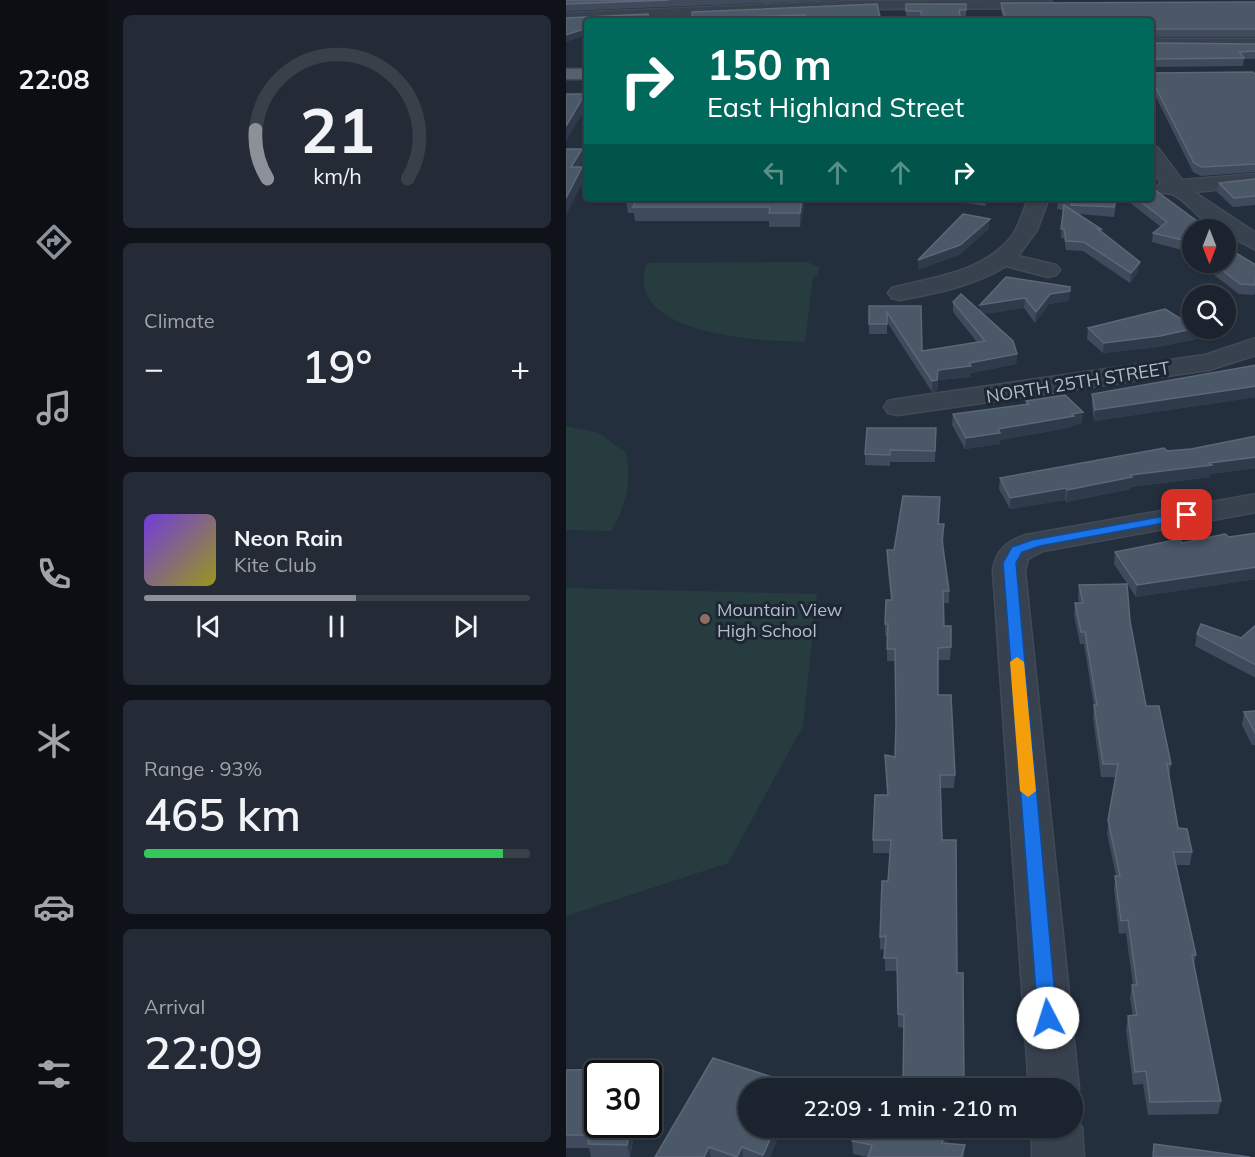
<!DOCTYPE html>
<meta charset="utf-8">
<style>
:root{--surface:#1b232e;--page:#242b36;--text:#f1f3f6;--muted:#a0a4aa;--line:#39404a;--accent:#8c9099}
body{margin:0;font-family:Mulish,sans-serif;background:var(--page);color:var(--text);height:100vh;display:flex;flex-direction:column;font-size:22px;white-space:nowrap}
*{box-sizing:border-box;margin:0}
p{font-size:20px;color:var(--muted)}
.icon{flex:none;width:33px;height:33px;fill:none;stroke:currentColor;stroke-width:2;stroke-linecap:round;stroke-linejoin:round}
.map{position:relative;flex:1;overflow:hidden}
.details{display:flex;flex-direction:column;gap:15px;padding:15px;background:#0f1319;width:458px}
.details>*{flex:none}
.guide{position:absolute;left:18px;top:18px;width:570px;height:183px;border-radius:6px;box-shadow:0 2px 4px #0004,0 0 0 2px var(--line);background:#00695c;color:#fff;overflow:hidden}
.needle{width:39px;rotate:180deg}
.tools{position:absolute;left:616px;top:219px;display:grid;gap:12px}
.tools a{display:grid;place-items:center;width:54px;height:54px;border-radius:50%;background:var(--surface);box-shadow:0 2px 4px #0004,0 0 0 2px var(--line);font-size:30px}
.speed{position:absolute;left:18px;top:1060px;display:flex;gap:12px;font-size:30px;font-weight:700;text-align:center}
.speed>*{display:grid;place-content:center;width:78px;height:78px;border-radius:50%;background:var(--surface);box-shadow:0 2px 4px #0004,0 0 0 2px var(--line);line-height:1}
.speed .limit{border:3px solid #111;border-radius:9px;background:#fff;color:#111}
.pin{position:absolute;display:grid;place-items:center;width:51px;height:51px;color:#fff;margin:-26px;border-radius:12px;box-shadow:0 3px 9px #0006}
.me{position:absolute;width:66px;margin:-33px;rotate:355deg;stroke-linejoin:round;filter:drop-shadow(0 0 4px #0008)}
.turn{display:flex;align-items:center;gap:21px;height:126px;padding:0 24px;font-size:27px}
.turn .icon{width:78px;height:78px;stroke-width:2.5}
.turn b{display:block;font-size:42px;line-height:51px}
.lanes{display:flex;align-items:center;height:57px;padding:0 24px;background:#0003;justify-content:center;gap:30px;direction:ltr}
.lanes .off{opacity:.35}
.big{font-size:45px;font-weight:600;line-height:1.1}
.details .widget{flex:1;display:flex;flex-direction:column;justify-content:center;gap:9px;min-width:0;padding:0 21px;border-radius:9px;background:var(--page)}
.details .dial{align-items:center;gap:0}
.dial svg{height:156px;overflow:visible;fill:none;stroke:var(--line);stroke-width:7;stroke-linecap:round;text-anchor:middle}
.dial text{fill:var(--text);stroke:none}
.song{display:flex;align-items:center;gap:18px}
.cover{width:72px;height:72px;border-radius:9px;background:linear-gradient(135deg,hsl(260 70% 55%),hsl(60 70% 35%))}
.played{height:6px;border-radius:3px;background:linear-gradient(90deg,var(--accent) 55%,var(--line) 55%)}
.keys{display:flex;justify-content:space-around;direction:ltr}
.heat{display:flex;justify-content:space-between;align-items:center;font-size:33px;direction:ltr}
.charge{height:9px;border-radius:4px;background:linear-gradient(90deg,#34c759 93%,var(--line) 0)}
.trip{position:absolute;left:172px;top:1078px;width:345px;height:60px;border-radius:30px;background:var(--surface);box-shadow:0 2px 4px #0004,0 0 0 2px var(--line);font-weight:600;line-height:60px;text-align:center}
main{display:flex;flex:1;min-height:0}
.tabs{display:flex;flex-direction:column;width:108px;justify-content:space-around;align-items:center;background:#0b0e12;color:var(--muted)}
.tabs .icon{width:42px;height:42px}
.tabs .active{color:var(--accent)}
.tabs b{font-size:27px;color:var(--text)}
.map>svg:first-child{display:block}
</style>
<main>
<nav class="tabs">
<b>22:08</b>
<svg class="icon active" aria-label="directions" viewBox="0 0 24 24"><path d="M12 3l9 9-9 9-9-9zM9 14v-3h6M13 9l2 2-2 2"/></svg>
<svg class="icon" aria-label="music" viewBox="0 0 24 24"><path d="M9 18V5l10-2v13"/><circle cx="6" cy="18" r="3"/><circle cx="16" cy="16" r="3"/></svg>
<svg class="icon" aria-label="phone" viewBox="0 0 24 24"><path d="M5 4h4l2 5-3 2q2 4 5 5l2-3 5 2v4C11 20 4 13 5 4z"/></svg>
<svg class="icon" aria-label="climate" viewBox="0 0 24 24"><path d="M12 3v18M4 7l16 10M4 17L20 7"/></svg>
<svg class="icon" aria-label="car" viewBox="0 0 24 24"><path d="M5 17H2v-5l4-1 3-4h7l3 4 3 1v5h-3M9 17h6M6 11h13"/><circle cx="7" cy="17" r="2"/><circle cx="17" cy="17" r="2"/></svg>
<svg class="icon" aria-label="filters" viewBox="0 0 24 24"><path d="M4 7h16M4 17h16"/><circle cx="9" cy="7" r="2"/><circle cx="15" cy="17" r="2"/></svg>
</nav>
<section class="details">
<div class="widget dial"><svg viewBox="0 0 100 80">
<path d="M14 69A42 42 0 1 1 86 69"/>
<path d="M14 69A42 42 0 0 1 8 44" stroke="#8c9099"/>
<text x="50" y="56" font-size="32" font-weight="700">21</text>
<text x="50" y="72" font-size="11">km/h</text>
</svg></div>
<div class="widget"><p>Climate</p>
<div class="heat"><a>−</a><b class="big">19°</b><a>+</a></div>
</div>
<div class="widget">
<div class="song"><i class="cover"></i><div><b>Neon Rain</b><p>Kite Club</p></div></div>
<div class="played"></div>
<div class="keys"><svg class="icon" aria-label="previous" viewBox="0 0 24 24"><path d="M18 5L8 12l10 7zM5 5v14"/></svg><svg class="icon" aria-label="pause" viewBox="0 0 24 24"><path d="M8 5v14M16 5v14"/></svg><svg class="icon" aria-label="next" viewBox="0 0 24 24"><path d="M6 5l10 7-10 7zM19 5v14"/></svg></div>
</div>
<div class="widget"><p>Range · 93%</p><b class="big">465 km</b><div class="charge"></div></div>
<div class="widget"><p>Arrival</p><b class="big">22:09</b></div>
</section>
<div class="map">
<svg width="690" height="1157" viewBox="0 0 690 1157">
<rect width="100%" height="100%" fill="#242f3e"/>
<path fill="#263c3f" d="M241,262l12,5 -1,8 -5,3 -8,64c-43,-1 -184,-6 -158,-79z
M0,426l33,7 27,20c6,29 0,52 -15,78l-45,-1z
M0,588l251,6 -14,132 -75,137 -162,53z"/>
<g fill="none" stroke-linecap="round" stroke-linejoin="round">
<g stroke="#414a57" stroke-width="3">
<path id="minor" d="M483,0l5,4 -7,4 -195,1 -286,14v-10l286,-12z
M585,39h105v10h-105z
M585,146l7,2 24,32 74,-6v12l-62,6 62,41v17l-30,-16v-4c-22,0 -35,-28 -54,-36 -3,-1 -10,-1 -14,-2l-3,-4 6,-5 -10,-14z
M463,198h20l-12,32 -19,26 38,9 4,5 -4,5 -8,2 -42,-11c-32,20 -70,27 -106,34l-8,-2 -4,-5 4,-5c42,-11 91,-15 120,-52 8,-11 11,-26 17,-38z
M690,338v17l-47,15 -311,45 -10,-2 -4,-6 4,-6 10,-2 307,-44z
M690,494v18l-213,39 -15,8 -3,12 54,518 -6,12v-12h-44l-36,-518c2,-20 14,-30 33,-36z
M507,1111l9,17 2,29h-52v-29h41z"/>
</g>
<g stroke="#414a57" stroke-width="3">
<path id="major" d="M0,69h21v10h-21z"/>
</g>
<use href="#minor" fill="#38414e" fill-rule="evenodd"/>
<use href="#major" fill="#56606e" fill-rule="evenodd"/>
</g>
<path fill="#3f4b5c" d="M0,0h274l-274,11z
M690,2v35h-105v-16h-147l-3,-10v-8z
M311,4l4,17h-188z
M340,4l60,6v7h-5v4h-40v-3h-15z
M585,43l105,1v15h-12l-1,7 -92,1z
M585,73h1l104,2v97l-55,4 -8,-4 -42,-85z
M690,179v26l-23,2 -16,-15 2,-9z
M61,198h178l-5,29h-31v-6h-134l-1,-8h-6l-2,-13z
M370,198h56l-7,8z
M551,198l-3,19 -35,-3 22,15v2l37,41 -8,11 -47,-32 -17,-1 -2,-12h-3l2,-28 -6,-1 1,-9z
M558,198h27l42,32v27l-1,1 -10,-8 -30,-8 1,-9 8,-6z
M645,262h15l30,3v26l-2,4 -15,-1 -30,-23z
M440,277l63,24 -20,3 -14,19 -11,-15 -41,6 34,40 -1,10 -45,9v4l-33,3 -1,11 -5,1 -45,-70v12h-18v-28h52l1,45 55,-9 -24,-30v-10l27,9z
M668,317l-2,10 -22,11 -4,-1 -48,10 -55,6 -16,-14 1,-11h138z
M690,365v32l-162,24 -2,-16v-11z
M460,401l56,22 -9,2v2l-73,13v4l-35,5 -13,-24 1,-11 73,-9z
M370,428l-1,34h-45v4l-25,-1v-11z
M690,436v32l-46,6v3l-79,10v2l-65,13 -1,-2 -55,9 -11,-20 1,-11 167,-27 24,-2z
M374,509l-1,15 5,11 -1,11 6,45v12h-5v23l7,21 -1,13h-12v35l17,80 -1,13h-14l2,52 15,133h6v116h-60l1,-61 -6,-1 -1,-56h-12v-22l-5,1v-13l8,-56 2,-28h-17v-13l14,-45 -2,-40 10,2 1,-30 -1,-66h-8v-24l-2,-1v-12l6,-24 -4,-38v-12h7z
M690,533v46l-120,18 -22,-33 1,-12z
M513,585l51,36 16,85 25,58 -2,12 9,52 14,24 -2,13h-14l20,90 -2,9 27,137 -3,13 -70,1 -5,-31 -10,1 -7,-56 2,-13h5l-3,-18 2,-13h1l-7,-52 -7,1 -5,-45 2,-13 -9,-43 9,-56h-15l-8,-59 1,-12 -10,-62h-4l-6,-29 1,-12h4l-1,-6z
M690,625v53l-61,-32 2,-12 44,4z
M690,711v34h-4l-10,-20 2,-13z
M0,1070l70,55 -6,32h-39l-2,-9h-23z
M183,1128h33l-12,29h-115z
M291,1128h93v5l-4,11 19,1 -1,12h-97l-14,-3 -1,-13z"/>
<path fill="#2f3b4b" d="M21,28v7l-21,7v-7z
M19,94l2,12 -21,35v-15z
M16,149l1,12 -10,19 -2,-13z
M16,167l2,13 -18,35v-17z
M236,198h3l-5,29v-14z
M419,198h7l-7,8z
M424,219l-1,10 -29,26 -42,15v-10z
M574,262l-2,10 -8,11 1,-10z
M504,291l-1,10 -20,3 -14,19 1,-11 14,-18z
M459,298l-1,10 -45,7 1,-10z
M668,317l-2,10 -22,11 2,-10h14v-7z
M630,328h11l-1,9 -48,10 -55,6 1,-10z
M451,354l-1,10 -45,9v4l-33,3 -1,11 -5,1v-11l6,-11z
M690,386v11l-162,24 1,-11z
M517,412l-1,11 -9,2v2l-73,13v4l-35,5 1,-11 32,-9z
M690,457v11l-46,6v3l-79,10v2l-65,13 1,-12 63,-15z
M500,488l-1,12 -55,9v-11z
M378,524v11l-3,17 1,-12z
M690,567v12l-120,18 1,-12z
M65,1125h5l-6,32 -3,-12z
M209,1128h7l-12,29h-7v-2z
M381,1128h3v5l-9,23 1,-13z
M143,1147l2,10h-7z
M176,1147l1,10h-6z"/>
<path fill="#4b5868" stroke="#5c6777" stroke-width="1.5" d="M0,0h103l-103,4z
M690,2v27h-104l-1,7v-15h-145l-5,-18z
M311,4l4,17h-74l-2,-6 -68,2 -2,4h-42l-1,-9z
M340,4h60v6h-7l2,11h-39l-1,-10h-15z
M82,14v7h-35l1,-2 -8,2h-19v7l-21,7v-17z
M585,43l105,1v7l-17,1 5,6 -92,1 -1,4z
M687,72l3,3v89l-54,3 -8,-4 -43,-85v-5h1z
M0,94h19l-19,32z
M0,149h16l-11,18h11l-16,31z
M690,179v17l-22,2 -15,-15z
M585,187l58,43h-16v18l-10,-8 -30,-7 14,-11 -31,-24h15z
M61,198h175l-2,15h-31l1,-6h-137l3,-7h-10z
M493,198h57l-2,9 -43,-2 2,-3 -15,-2z
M498,205l37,24h-3l42,33 -9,11 -47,-31 -18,-1 -2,-12h-3z
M397,214l27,5 -30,26 -42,15z
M660,247l30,18 -1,20 -15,-1 -28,-22h14z
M440,277l64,10v4l-20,3 -14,18 -11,-14 -45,7z
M395,294l52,47 4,13 -48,9 2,3 -33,4 -1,10 -5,1 -45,-69v12h-18v-18h52l1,45 63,-10 -32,-39z
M599,309l16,10 12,-6v15h3l-36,8 -56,7 -16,-15z
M660,312l8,5 -8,4z
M690,365v21l-161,24 -3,-16z
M499,395l18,17 -11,2 2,2 -76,13 2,4 -34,5 -13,-24 76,-10 -3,-3z
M301,428h69l-1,23 -45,-1v5l-25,-1z
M690,436v21l-47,6 3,2 -82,10 2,2 -65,13 -1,-2 -56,10 -10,-20 164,-30 3,3 24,-2z
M337,496l37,1 -2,27h6l-2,16 7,51h-6l1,35h7v21l-13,1v47h13l4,80h-15l2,65h14l1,133h6l1,112h-61l1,-70 -6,-1 -1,-56h-13l2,-22 -6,1 2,-56h6l3,-41h-18l2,-45h13l-3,-40 10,2 1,-32 -1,-76h-8l1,-25h-3l1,-24h6l-5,-50h7z
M690,533v34l-119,18 -22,-33 65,-13 2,4 43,-9 4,3z
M561,584l3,37 16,85h13l12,58h-4l11,64 9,1 5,23h-19l23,103h-4l29,146 -71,1 -4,-31 -11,1 -7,-56 9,-1 -5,-30h5l-9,-65 -7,1 -6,-45h5l-12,-56 10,-56h-15l-9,-59h3l-12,-73h-4l-6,-29h8l-4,-18z
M635,624l40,14 15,-13v40l-59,-31z
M690,711v22h-1l-11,-21z
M147,1058l81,26 -2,5h-43v39h26l-12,27 -21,-8 -5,10 -28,-10 -5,10h-49z
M74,1069l-1,5h-41v51h33l-4,20 -39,-1 1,-9h-23v-65z
M291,1128h90l-5,15 23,2 -4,12h-93l4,-12 -20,-4z
M588,1144l96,13h-97z"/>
<path fill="#1a73e8" stroke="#114b97" stroke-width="1.5" d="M621,512l6,3 -2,3 -151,28 -18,6 -6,11 41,455 -2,6 -7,3 -7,-3 -3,-6 -35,-455 9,-16 20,-7z"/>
<path fill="#f59e0b" d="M451,657l7,5 12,129 -8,6 -8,-6 -10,-129z"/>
<circle fill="#8d6e63" stroke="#1d2633" stroke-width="2" cx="139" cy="619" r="6"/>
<g text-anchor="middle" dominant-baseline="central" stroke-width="6" stroke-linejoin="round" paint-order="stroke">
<g font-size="18" fill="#b4bcc9" stroke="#1d2633">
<text transform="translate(512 382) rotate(-9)">NORTH 25TH STREET</text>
</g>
<g font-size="18" fill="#b4bcc9" stroke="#1d2633" text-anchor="start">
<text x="151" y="609">Mountain View<tspan x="151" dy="21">High School</tspan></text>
</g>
</g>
</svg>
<div class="tools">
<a><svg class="needle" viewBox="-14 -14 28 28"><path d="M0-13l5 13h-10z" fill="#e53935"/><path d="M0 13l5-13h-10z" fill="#a0a4aa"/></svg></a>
<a><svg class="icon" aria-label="search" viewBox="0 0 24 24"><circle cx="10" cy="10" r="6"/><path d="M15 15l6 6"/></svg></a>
</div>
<div class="speed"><div class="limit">30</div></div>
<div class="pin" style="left:621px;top:515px;background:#d93025"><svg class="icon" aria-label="arrive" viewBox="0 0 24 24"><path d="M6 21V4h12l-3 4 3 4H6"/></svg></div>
<svg class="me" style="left:482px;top:1018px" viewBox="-20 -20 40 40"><circle r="19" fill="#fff"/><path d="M0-13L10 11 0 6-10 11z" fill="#1a73e8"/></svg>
<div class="trip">22:09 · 1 min · 210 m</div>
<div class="guide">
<div class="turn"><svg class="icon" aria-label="right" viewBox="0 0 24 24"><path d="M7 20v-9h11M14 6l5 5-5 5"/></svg><div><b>150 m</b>East Highland Street</div></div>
<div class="lanes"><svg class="icon off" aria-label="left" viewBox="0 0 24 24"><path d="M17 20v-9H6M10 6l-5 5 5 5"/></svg><svg class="icon off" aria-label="ahead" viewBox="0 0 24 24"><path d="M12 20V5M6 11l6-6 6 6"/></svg><svg class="icon off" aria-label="ahead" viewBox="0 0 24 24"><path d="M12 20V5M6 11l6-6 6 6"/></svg><svg class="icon" aria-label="right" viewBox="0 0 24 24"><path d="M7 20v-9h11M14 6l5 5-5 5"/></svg></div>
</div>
</div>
</main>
